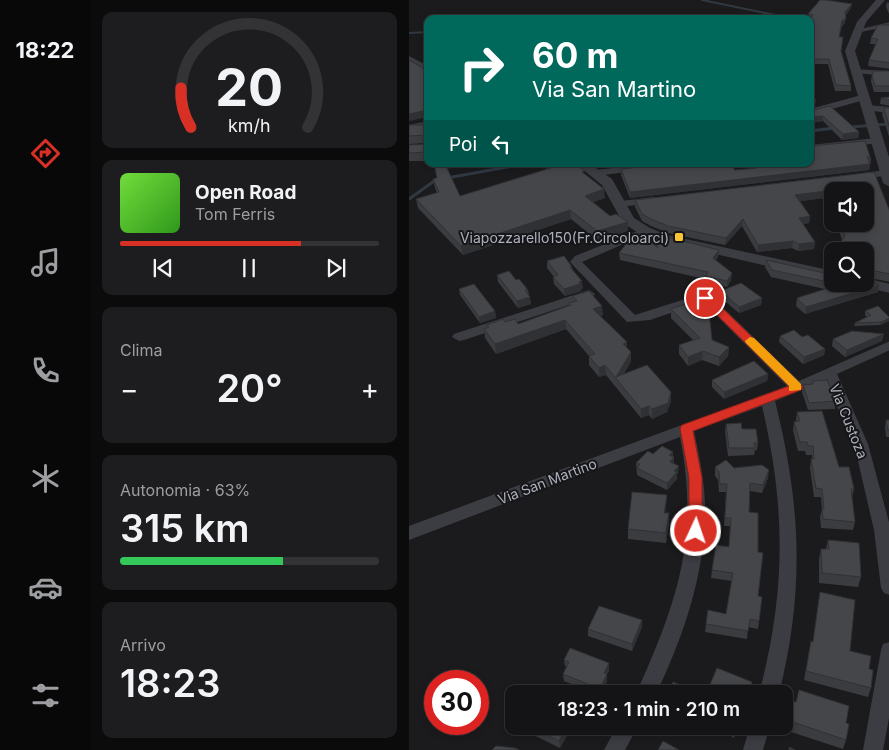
<!DOCTYPE html>
<html lang="it">
<meta charset="utf-8">
<style>
:root{--surface:#141416;--page:#1d1d1f;--text:#f1f3f6;--muted:#9d9ea1;--line:#333335;--accent:#d93025}
body{margin:0;font-family:Inter,sans-serif;background:var(--page);color:var(--text);height:100vh;display:flex;flex-direction:column;font-size:19px;white-space:nowrap}
*{box-sizing:border-box;margin:0}
p{font-size:16px;color:var(--muted)}
.icon{flex:none;width:28px;height:28px;fill:none;stroke:currentColor;stroke-width:2;stroke-linecap:round;stroke-linejoin:round}
.map{position:relative;flex:1;overflow:hidden}
.panel{display:flex;flex-direction:column;gap:12px;padding:12px;background:#0b0b0c;width:319px}
.panel>*{flex:none}
.top-card{position:absolute;left:15px;top:15px;width:390px;height:152px;border-radius:10px;box-shadow:0 2px 8px #0003,0 0 0 1px var(--line);background:#00695c;color:#fff;overflow:hidden}
.tools{position:absolute;left:415px;top:182px;display:grid;gap:10px}
.tools a{display:grid;place-items:center;width:50px;height:50px;border-radius:10px;background:var(--surface);box-shadow:0 2px 8px #0003,0 0 0 1px var(--line);font-size:25px}
.speed{position:absolute;left:15px;top:670px;display:flex;gap:10px;font-size:25px;font-weight:700;text-align:center}
.speed>*{display:grid;place-content:center;width:65px;height:65px;border-radius:50%;background:var(--surface);box-shadow:0 2px 8px #0003,0 0 0 1px var(--line);line-height:1}
.speed .limit{border:8px solid #d22;background:#fff;color:#111}
.pin{position:absolute;display:grid;place-items:center;width:42px;height:42px;color:#fff;margin:-21px;border:2px solid #fff;border-radius:50%;box-shadow:0 1px 5px #0007}
.me{position:absolute;width:55px;margin:-28px;rotate:3deg;stroke-linejoin:round;filter:drop-shadow(0 0 4px #0008)}
.turn{display:flex;align-items:center;gap:18px;height:105px;padding:0 25px;font-size:22px}
.turn .icon{width:65px;height:65px;stroke-width:2.5}
.turn b{display:block;font-size:35px;line-height:42px}
.then{display:flex;align-items:center;height:48px;padding:0 25px;background:#0003;gap:10px;font-size:19px}
.big{font-size:38px;font-weight:600;line-height:1.1}
.panel .widget{flex:1;display:flex;flex-direction:column;justify-content:center;gap:8px;min-width:0;padding:0 18px;border-radius:10px;background:var(--page)}
.panel .dial{align-items:center;gap:0}
.dial svg{height:130px;overflow:visible;fill:none;stroke:var(--line);stroke-width:7;stroke-linecap:round;text-anchor:middle}
.dial text{fill:var(--text);stroke:none}
.song{display:flex;align-items:center;gap:15px}
.cover{width:60px;height:60px;border-radius:8px;background:linear-gradient(135deg,hsl(100 70% 55%),hsl(110 70% 35%))}
.played{height:5px;border-radius:2px;background:linear-gradient(90deg,var(--accent) 70%,var(--line) 70%)}
.keys{display:flex;justify-content:space-around;direction:ltr}
.heat{display:flex;justify-content:space-between;align-items:center;font-size:28px;direction:ltr}
.charge{height:8px;border-radius:4px;background:linear-gradient(90deg,#34c759 63%,var(--line) 0)}
.trip{position:absolute;left:96px;top:685px;width:288px;height:50px;border-radius:10px;background:var(--surface);box-shadow:0 2px 8px #0003,0 0 0 1px var(--line);font-weight:600;line-height:50px;text-align:center}
main{display:flex;flex:1;min-height:0}
.menu{display:flex;flex-direction:column;width:90px;justify-content:space-around;align-items:center;background:#080809;color:var(--muted)}
.menu .icon{width:35px;height:35px}
.menu .active{color:var(--accent)}
.menu b{font-size:22px;color:var(--text)}
.map>svg:first-child{display:block}
</style>
<main>
<nav class="menu">
<b>18:22</b>
<svg class="icon active" aria-label="directions" viewBox="0 0 24 24"><path d="M12 3l9 9-9 9-9-9zM9 14v-3h6M13 9l2 2-2 2"/></svg>
<svg class="icon" aria-label="music" viewBox="0 0 24 24"><path d="M9 18V5l10-2v13"/><circle cx="6" cy="18" r="3"/><circle cx="16" cy="16" r="3"/></svg>
<svg class="icon" aria-label="phone" viewBox="0 0 24 24"><path d="M5 4h4l2 5-3 2q2 4 5 5l2-3 5 2v4C11 20 4 13 5 4z"/></svg>
<svg class="icon" aria-label="climate" viewBox="0 0 24 24"><path d="M12 3v18M4 7l16 10M4 17L20 7"/></svg>
<svg class="icon" aria-label="car" viewBox="0 0 24 24"><path d="M5 17H2v-5l4-1 3-4h7l3 4 3 1v5h-3M9 17h6M6 11h13"/><circle cx="7" cy="17" r="2"/><circle cx="17" cy="17" r="2"/></svg>
<svg class="icon" aria-label="filters" viewBox="0 0 24 24"><path d="M4 7h16M4 17h16"/><circle cx="9" cy="7" r="2"/><circle cx="15" cy="17" r="2"/></svg>
</nav>
<section class="panel">
<div class="widget dial"><svg viewBox="0 0 100 80">
<path d="M14 69A42 42 0 1 1 86 69"/>
<path d="M14 69A42 42 0 0 1 8 45" stroke="#d93025"/>
<text x="50" y="56" font-size="32" font-weight="700">20</text>
<text x="50" y="72" font-size="11">km/h</text>
</svg></div>
<div class="widget">
<div class="song"><i class="cover"></i><div><b>Open Road</b><p>Tom Ferris</p></div></div>
<div class="played"></div>
<div class="keys"><svg class="icon" aria-label="previous" viewBox="0 0 24 24"><path d="M18 5L8 12l10 7zM5 5v14"/></svg><svg class="icon" aria-label="pause" viewBox="0 0 24 24"><path d="M8 5v14M16 5v14"/></svg><svg class="icon" aria-label="next" viewBox="0 0 24 24"><path d="M6 5l10 7-10 7zM19 5v14"/></svg></div>
</div>
<div class="widget"><p>Clima</p>
<div class="heat"><a>−</a><b class="big">20°</b><a>+</a></div>
</div>
<div class="widget"><p>Autonomia · 63%</p><b class="big">315 km</b><div class="charge"></div></div>
<div class="widget"><p>Arrivo</p><b class="big">18:23</b></div>
</section>
<div class="map">
<svg width="481" height="750" viewBox="0 0 481 750">
<rect width="100%" height="100%" fill="#1b1b1d"/>
<g fill="none" stroke-linecap="round" stroke-linejoin="round">
<path stroke="#303942" stroke-width="2" d="M293,0l92,19
M126,19h32
M0,33l19,-1"/>
<path stroke="#303942" stroke-width="3" d="M441,127l40,-3
M401,131l25,-3
M38,178l77,-14
M0,199l28,-20"/>
<path fill="#3c3c43" fill-rule="evenodd" d="M481,22v4l-34,7 -4,-2z
M443,69l38,2v5l-35,-3 -4,-2z
M456,94l4,3 -1,2 -58,16v-6z
M459,105l22,2v6l-25,-3 -1,-2z
M19,121v6l-19,4v-6z
M467,138l5,3 -2,2 -69,8v-6z
M229,165l5,3 -1,2 -46,6 -5,-3 5,-3z
M477,170l4,1v4l-35,5 -5,-3 5,-3z
M244,197l5,3 -1,2 -36,5 -5,-3 5,-3z
M236,228l4,1v4l-67,29 53,53 66,-21h8l90,87 91,-40v9l-53,24 31,70 22,82v69l-6,-2 -3,-5 -7,-58 -20,-86 -29,-64 -50,21c26,104 30,188 4,293h-20c27,-102 27,-186 3,-288l-68,25c5,24 10,48 11,72 2,65 -21,133 -49,191h-20c41,-92 64,-155 44,-257l-271,103v-14l378,-140 -84,-84 -53,18 -23,2 -57,-60 5,-6z
M180,290l6,4 -2,3 -129,43 -5,1 -7,-4 2,-3z
M481,642v71l-7,37h-20l18,-100 2,-6z
M208,726h21l-13,24h-21z
M341,726h20l-7,24h-20z"/>
<path fill="#3c3c43" fill-rule="evenodd" d="M467,0h9l-19,22 -11,29 35,109v27l-7,-4 -38,-132 12,-29z
M0,56l19,10v7l-19,-10z
M167,164h14l22,15 22,39 16,10 17,7 166,36v10l-170,-39 -23,-8 -17,-11 -21,-38z
M456,278l25,6v9l-30,-7 -2,-2h7z"/>
</g>
<path fill="#3b3c40" d="M478,2l3,1v13l-4,-9z
M442,8l-6,7v8l-3,3 -3,11 2,14 10,35v5h-16l-7,-27h-18v-45h-3l1,-5z
M481,25v44l-22,-3 1,-6 7,-16h-6l1,-6z
M481,71v21h-16l-3,-11 1,-6z
M481,97v9l-10,-2 1,-6z
M421,106l29,26 -1,6 -16,2 -19,-19 -13,2z
M475,108h6v32l-8,-26z
M0,125h19v36h-19v-16l18,-1v-1l-18,1z
M456,141l6,19 -2,10 -239,28 -9,-23v-6l114,1 18,-1 -3,-5h60z
M25,164h44l-31,4 13,28 87,-27 -7,-5h35l30,34 -12,4 17,14 18,6v9l-31,9 -26,-21 -108,36 -45,-47 -2,-9 21,-6 -2,-5 -2,-9 4,-1z
M465,172l16,40v70l-25,-5v-26h-28v-4l5,-7 -3,-9 1,-7h25v-33h-32v6l-33,4 10,15 -1,7 -6,1 12,18 -1,7 -16,2 -6,-3 -35,4 -15,-26 -17,19 -57,-12 -17,-7 -9,-5 -7,-14v-7z
M242,233l68,17 -1,7 -2,3 16,13 -1,7 -4,7 -22,-4v-4l-85,-19 -1,-7 34,-9 -2,-4z
M424,253v16l-8,-2 1,-7z
M357,260l112,32 -73,22 -9,-8 1,-8 28,-9 -54,-12 -6,-10z
M138,261l25,6 1,4 10,17 -2,1v2l-16,5 -11,-12 -1,-7h1l-7,-9z
M88,275l31,15 3,14 -13,4 -20,-26z
M50,289l36,22 1,7 -16,5 -20,-28z
M312,291l41,7 -1,7 -22,8 -18,-15z
M164,296l30,19 -3,1 27,26v6l4,4v9l-7,13 47,18v9l-4,11 -15,7 -3,-4 -8,3 -35,-43 -7,2 -10,-12v-9l-23,-27 -70,25 -11,-16 -1,-9 3,-1v-3l18,-3 13,2 52,-18 -1,-3 4,-1z
M262,309l41,31 17,7 -1,9 -9,10 -17,-6 -14,6 -9,-12v-9l14,-5 -22,-22z
M456,311l24,10 -9,4 -26,1 1,-3 12,-6 -2,-2z
M371,336l22,1 23,12 -1,6 -21,9 -24,-22z
M424,339l49,2 -37,16 -13,-11z
M359,374l-1,7 -43,18 -12,-12v-7z
M404,381l23,20 -1,8 -27,1 -6,-18 1,-7 9,-1z
M388,412l57,77 -2,8 3,25 -2,8 -32,-2 -1,-11 2,-8 -1,-12h-7l-4,-29 1,-9h1v-4h-6l-1,-4h-7l-5,-21 1,-8 2,-1z
M477,420h4v17h-4l-1,-10z
M317,424l16,5 16,14 -1,7h-2l-1,5 -26,1 -3,-25z
M264,452v4l1,1v7l4,9 -1,1v5l-10,11 -30,-15 -1,-12 17,-9z
M306,467l19,1 34,10 -6,15 -12,-2 -1,21 9,84 4,1 -4,32 -10,-2 -1,12 -42,-7 1,-8 20,-10 6,-33 -21,-3 1,-8 17,-23 1,-21h-6l2,-34h-7l-1,-12 -3,-4z
M258,495l-2,18 4,11 -3,19 -38,-4v-10z
M419,540l33,37 -3,10 -39,-4v-24l2,-10h5z
M411,592l30,59 19,18 2,19 -3,9 -64,-17 7,-39 2,1z
M233,627l-10,24 -44,-15v-7z
M155,660l45,10 -2,4v7l-6,13h-5l-32,-13 -1,-7 4,-7 -2,-1z
M383,701l54,22v17l-3,9 -58,-19z
M112,726h57l-5,8 -4,-2 -9,16 -39,-19z
M272,726h25l-1,6 -15,-1z
M307,726h22l-4,12z"/>
<path fill="#303134" d="M443,4l-1,4 -6,9v-5z
M437,18l-1,5 -3,3 -4,16 4,-21z
M407,100l-1,6 -5,1v-5z
M19,110v7l-19,4v-7z
M414,116v5l-13,2v-6z
M450,132l-1,6 -16,2 1,-6z
M404,137l-1,6 -2,1v-6z
M35,164h34l-33,5z
M208,164h21l-21,2z
M461,164l-1,6 -239,28v-6z
M441,188v3h-17v6l-38,5v-7z
M195,189l1,9 -20,7v-9z
M161,210l1,9 -108,36 -2,-9z
M401,216l-1,7 -11,2 1,-7z
M334,219l-1,7 -17,19 1,-7z
M219,222v9l-31,9v-9z
M384,241l-1,7 -35,4 1,-7z
M406,242l-1,7 -16,2 1,-7z
M310,250l-1,7 -5,7v-6z
M323,273l-1,7 -4,7v-6z
M173,281l1,7 -2,1v2l-16,5 -1,-7z
M470,285l-1,7 -73,22 1,-7z
M121,297l1,7 -13,4 -1,-7z
M353,298l-1,7 -22,8v-6z
M193,306l1,9 -9,3 -1,-9z
M86,311l1,7 -16,5 -1,-6z
M481,318l-1,3 -9,4 1,-3z
M156,320l1,9 -70,25 -1,-10z
M475,334l-2,7 -37,16 2,-7z
M218,342v10l-4,-8z
M320,347l-1,9 -9,10v-9z
M416,349l-1,6 -21,9 1,-7z
M294,351l-1,9 -14,6v-9z
M222,352v9l-12,21 -3,-5z
M196,365l1,10 -7,2v-9z
M359,374l-1,7 -43,18v-7z
M262,392v9l-4,11 -15,7v-10z
M240,406v9l-8,3v-9z
M264,452v7l1,-2v7l-4,5 -1,-14z
M270,466l-1,7 -1,1v5l-10,11v-7l7,-12z
M360,470l-1,8 -6,15 1,-8z
M258,495l-1,11 -2,17v-10z
M260,513v11l-3,19v-10z
M233,620v7l-10,24v-7z
M200,663v7l-5,10v-7z
M198,674v7l-6,13h-1v-5z
M343,682l-2,10 -1,2h-2z
M158,726l2,6 -9,16 -1,-7z
M164,726h5l-5,8 -1,-6z
M327,726h2l-4,12 2,-10z"/>
<path fill="#45464a" stroke="#303134" d="M411,0h6l26,4 -7,8 1,6 -4,3 -3,16h4l-2,14 10,35 -15,-1 -7,-26h-19v-40l3,-4 -5,-1z
M469,25h12v38l-21,-3 9,-21 -7,-1z
M0,60l19,11v10l-2,1 2,2v26l-19,4z
M465,71h16v15h-15l-3,-11z
M401,94l6,6 -6,2z
M481,97v3l-9,-2z
M421,106l29,26 -16,2 -20,-18 -13,1v-6z
M475,108h6v21z
M0,125h19v11l-2,-1 -17,1z
M19,139v13l-19,1v-8l18,-1z
M456,141l6,19 -4,-4 3,8 -240,28 -9,-23 49,-5h60l5,6 22,-2 -3,-4h56v-18z
M25,164h11l15,32 94,-29 -4,-3h25l10,7 -3,1 22,17 -19,7 25,20 6,-2 12,8 -31,9 -27,-21 -109,36 -45,-47 23,-7 -6,-13 4,-1z
M465,172l16,40v62l-25,-5v-18h-28v-4l8,-11 -5,-12h25v-33h-14l-1,-3 -55,7 15,21 -11,2 16,24 -16,2 -6,-3 -35,4 -15,-26 -17,19 -58,-12 -17,-7 -9,-5 -7,-14z
M230,233l19,15 -7,-15 68,17 -6,8 19,15 -5,8 -21,-5 2,-4 -89,-19 14,-18z
M421,252l3,1v9l-7,-2z
M155,256l8,11h-2l12,14 -3,1 1,2 -16,5 -11,-12 5,-2 -11,-14z
M357,260l67,15v8l-61,-13z
M100,271l7,9 3,-1 9,11h-3l5,7 -13,4 -20,-26z
M456,280l14,5 -73,22 -9,-9 41,-13 -4,-1h31z
M332,283l21,15 -23,9 -18,-16z
M65,284l21,27 -16,6 -20,-28z
M180,291l13,15 -9,3 34,33 -4,2 8,8 -15,25 31,-12 24,27 -3,11 -16,6 -3,-3 -8,3 -36,-44 -6,3 -10,-12 6,-2 -30,-34 -70,24 -11,-15 5,-2 -2,-2 16,-6 2,3 10,-3 3,5 53,-19 -2,-2 8,-2 -4,-5z
M285,301l15,10 3,29 17,7 -10,10 -16,-6 -15,6 -9,-12 21,-7 -29,-29z
M469,306l12,12 -9,4 -26,1 16,-8 -6,-4z
M385,330l8,7 6,-2 17,14 -21,8 -24,-21z
M443,331l32,3 -37,16 -14,-11z
M345,361l14,13 -44,18 -12,-12z
M418,380l9,21 -27,2 -6,-18 10,-1v-3z
M413,411l17,56h10l5,22h-3l4,33 -32,-3 -1,-10h2l-2,-20 -6,-1 -5,-29h3l-1,-13h-5l-1,-4h-7l-6,-20 6,-1 -3,-9z
M477,420h4v10h-2z
M332,423l1,6h14l2,14h-4l1,5h-26l-3,-24z
M253,446l11,6 -4,3 5,2 -4,5 9,4 -5,5 3,1 -10,11 -30,-15 3,-4 -4,-1 12,-12 5,3z
M317,460l8,8 28,-3 7,5 -6,15 -13,-2 -1,29 9,1v39l5,1 -5,43 4,1 -3,24 -9,-2 -2,12 -42,-7 2,-14 18,4 7,-41 -21,-3 4,-25 13,2 2,-29h-6l2,-34h-7l-1,-12 -4,-5z
M223,492l35,3 -3,18h5l-3,20 -38,-4z
M419,540l31,3 2,34 -39,-4 -1,-24h8z
M411,592l35,8 -5,51 21,5 -2,13 4,1 -2,18 -65,-17 5,-30 2,1z
M190,606l43,14 -10,24 -44,-15z
M161,648l39,15 -5,10 3,1 -7,15 -37,-15 6,-12 -5,-2z
M308,668l35,14 -5,12h-41z
M264,682l30,12h-35z
M390,690l50,16 -3,17 3,1 -3,16 -59,-20 5,-19 4,1z
M119,726h39l-8,15z
M254,741l16,9h-21z
M87,746l19,2 4,2h-27z
M380,747l6,3h-6z"/>
<path fill="#d93025" stroke="#8d1f18" d="M296,294l4,1 94,92 -2,3 -108,41 9,47v53l-2,3h-9l-2,-3v-53l-9,-50 2,-3 107,-39 -87,-86 -2,-2z"/>
<path fill="#f59e0b" d="M341,337l4,1 47,46v6l-12,1v-5l-43,-43 -1,-2z"/>
<rect fill="#f9c537" stroke="#161618" stroke-width="2" x="265" y="232" width="10" height="10" rx="2.5"/>
<g text-anchor="middle" dominant-baseline="central" stroke-width="4" stroke-linejoin="round" paint-order="stroke">
<g font-size="14" fill="#adb1bd" stroke="#161618" text-anchor="end">
<text x="260" y="237">Viapozzarello150(Fr.Circoloarci)</text>
</g>
<g font-size="14" fill="#adb1bd" stroke="#161618">
<text transform="translate(440 421) rotate(68)">Via Custoza</text>
<text transform="translate(138 481) rotate(-21)">Via San Martino</text>
</g>
</g>
</svg>
<div class="tools">
<a><svg class="icon" aria-label="sound" viewBox="0 0 24 24"><path d="M4 9h4l5-4v14l-5-4H4zM17 9q2 3 0 6"/></svg></a>
<a><svg class="icon" aria-label="search" viewBox="0 0 24 24"><circle cx="10" cy="10" r="6"/><path d="M15 15l6 6"/></svg></a>
</div>
<div class="speed"><div class="limit">30</div></div>
<div class="pin" style="left:296px;top:298px;background:#d93025"><svg class="icon" aria-label="arrive" viewBox="0 0 24 24"><path d="M6 21V4h12l-3 4 3 4H6"/></svg></div>
<svg class="me" style="left:287px;top:531px" viewBox="-20 -20 40 40"><circle r="17" fill="#d93025" stroke="#fff" stroke-width="3"/><path d="M0-11L8 9 0 5-8 9z" fill="#fff"/></svg>
<div class="trip">18:23 · 1 min · 210 m</div>
<div class="top-card">
<div class="turn"><svg class="icon" aria-label="right" viewBox="0 0 24 24"><path d="M7 20v-9h11M14 6l5 5-5 5"/></svg><div><b>60 m</b>Via San Martino</div></div>
<div class="then">Poi<svg class="icon" aria-label="left" viewBox="0 0 24 24"><path d="M17 20v-9H6M10 6l-5 5 5 5"/></svg></div>
</div>
</div>
</main>
